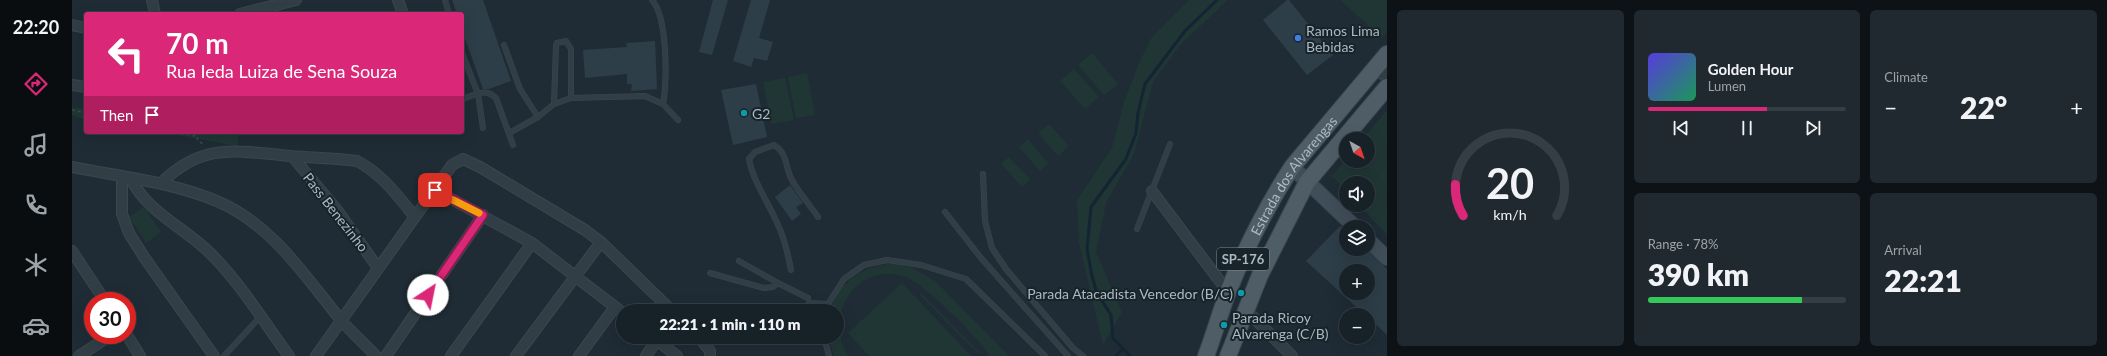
<!DOCTYPE html>
<meta charset="utf-8">
<style>
:root{--surface:#172128;--page:#202930;--text:#f1f3f6;--muted:#9ea3a8;--line:#363e45;--accent:#db2777}
body{margin:0;font-family:Lato,sans-serif;background:var(--page);color:var(--text);height:100vh;display:flex;flex-direction:column;font-size:15px;white-space:nowrap}
*{box-sizing:border-box;margin:0}
p{font-size:13px;color:var(--muted)}
.icon{flex:none;width:22px;height:22px;fill:none;stroke:currentColor;stroke-width:2;stroke-linecap:round;stroke-linejoin:round}
.map{position:relative;flex:1;overflow:hidden}
.side{display:flex;flex-direction:column;gap:10px;padding:10px;background:#0d1216;width:720px}
.side>*{flex:none}
.top-card{position:absolute;left:12px;top:12px;width:380px;height:122px;border-radius:4px;box-shadow:0 4px 16px #0002,0 0 0 1px var(--line);background:#db2777;color:#fff;overflow:hidden}
.needle{width:26px;rotate:140deg}
.fabs{position:absolute;left:1267px;top:132px;display:grid;gap:8px}
.fabs a{display:grid;place-items:center;width:36px;height:36px;border-radius:50%;background:var(--surface);box-shadow:0 4px 16px #0002,0 0 0 1px var(--line);font-size:20px}
.speed{position:absolute;left:12px;top:292px;display:flex;gap:8px;font-size:20px;font-weight:700;text-align:center}
.speed>*{display:grid;place-content:center;width:52px;height:52px;border-radius:50%;background:var(--surface);box-shadow:0 4px 16px #0002,0 0 0 1px var(--line);line-height:1}
.speed .limit{border:6px solid #d22;background:#fff;color:#111}
.pin{position:absolute;display:grid;place-items:center;width:34px;height:34px;color:#fff;margin:-17px;border-radius:8px;box-shadow:0 2px 6px #0006}
.me{position:absolute;width:44px;margin:-22px;rotate:34deg;stroke-linejoin:round;filter:drop-shadow(0 0 3px #0008)}
.turn{display:flex;align-items:center;gap:14px;height:84px;padding:0 16px;font-size:18px}
.turn .icon{width:52px;height:52px;stroke-width:2.5}
.turn b{display:block;font-size:28px;line-height:34px}
.then{display:flex;align-items:center;height:38px;padding:0 16px;background:#0003;gap:8px;font-size:15px}
.big{font-size:30px;font-weight:800;line-height:1.1}
.side .widget{flex:1;display:flex;flex-direction:column;justify-content:center;gap:6px;min-width:0;padding:0 14px;border-radius:6px;background:var(--page)}
.side .dial{align-items:center;gap:0}
.dial svg{height:104px;overflow:visible;fill:none;stroke:var(--line);stroke-width:7;stroke-linecap:round;text-anchor:middle}
.dial text{fill:var(--text);stroke:none}
.song{display:flex;align-items:center;gap:12px}
.cover{width:48px;height:48px;border-radius:6px;background:linear-gradient(135deg,hsl(250 70% 55%),hsl(150 70% 35%))}
.played{height:4px;border-radius:2px;background:linear-gradient(90deg,var(--accent) 60%,var(--line) 60%)}
.keys{display:flex;justify-content:space-around;direction:ltr}
.heat{display:flex;justify-content:space-between;align-items:center;font-size:22px;direction:ltr}
.charge{height:6px;border-radius:3px;background:linear-gradient(90deg,#34c759 78%,var(--line) 0)}
.side .tiles{flex:1;display:grid;gap:10px;grid-template-columns:repeat(3,1fr)}
.widget:first-child{grid-row:span 2}
.trip{position:absolute;left:544px;top:304px;width:228px;height:40px;border-radius:20px;background:var(--surface);box-shadow:0 4px 16px #0002,0 0 0 1px var(--line);font-weight:800;line-height:40px;text-align:center}
main{display:flex;flex:1;min-height:0}
.tab-bar{display:flex;flex-direction:column;width:72px;justify-content:space-around;align-items:center;background:#090d10;color:var(--muted)}
.tab-bar .icon{width:28px;height:28px}
.tab-bar .current{color:var(--accent)}
.tab-bar b{font-size:18px;color:var(--text)}
.map>svg:first-child{display:block}
</style>
<main>
<nav class="tab-bar">
<b>22:20</b>
<svg class="icon current" aria-label="directions" viewBox="0 0 24 24"><path d="M12 3l9 9-9 9-9-9zM9 14v-3h6M13 9l2 2-2 2"/></svg>
<svg class="icon" aria-label="music" viewBox="0 0 24 24"><path d="M9 18V5l10-2v13"/><circle cx="6" cy="18" r="3"/><circle cx="16" cy="16" r="3"/></svg>
<svg class="icon" aria-label="phone" viewBox="0 0 24 24"><path d="M5 4h4l2 5-3 2q2 4 5 5l2-3 5 2v4C11 20 4 13 5 4z"/></svg>
<svg class="icon" aria-label="climate" viewBox="0 0 24 24"><path d="M12 3v18M4 7l16 10M4 17L20 7"/></svg>
<svg class="icon" aria-label="car" viewBox="0 0 24 24"><path d="M5 17H2v-5l4-1 3-4h7l3 4 3 1v5h-3M9 17h6M6 11h13"/><circle cx="7" cy="17" r="2"/><circle cx="17" cy="17" r="2"/></svg>
</nav>
<div class="map">
<svg width="1315" height="356" viewBox="0 0 1315 356">
<rect width="100%" height="100%" fill="#1f2c35"/>
<path fill="#203635" d="M1117,0h39l-47,44 -28,38 -19,72 -28,49 -10,49 26,60 -19,33 -24,-102 -2,-43 35,-52 12,-46 15,-39 13,-26z
M1268,0h47v32l-5,6z
M1020,53l26,31 -14,11 -26,-30z
M1002,69l25,28 -14,12 -25,-28z
M735,73l8,42 -19,3 -8,-41z
M713,78l9,42 -23,4 -8,-42z
M0,107l14,2v11l-14,-5z
M1315,110v125l-28,-30h9v-22h-22v8l-14,-15 14,-17v2h22v-22h-5z
M977,124l20,22 -11,10 -20,-23z
M88,132h79l-2,14z
M956,139l20,24 -8,8 -21,-24z
M937,157l21,22 -8,8 -21,-23z
M72,207l17,25 -15,11 -17,-26z
M822,264l19,4 22,13 74,75h-19c-9,-16 -68,-74 -84,-79 -50,-16 -83,38 -58,79h-14l-6,-19h9v-26h-7c10,-30 33,-46 64,-47z
M830,283l69,73h-102l-21,-23z
M849,293l59,60 -1,1 -59,-59z"/>
<g fill="none" stroke-linecap="round" stroke-linejoin="round">
<path stroke="#132532" stroke-width="3" d="M1044,356l7,-7
M1058,356l-17,-18 -2,-23 -14,-22 -5,-17 -5,-27 4,-42 35,-48 10,-26 2,-20 7,-29 40,-53 32,-31"/>
</g>
<path fill="#2d3e49" fill-rule="evenodd" d="M380,0h31l28,81 -22,8h-6l-21,-59v-16h-5z
M641,0h15l-16,55 -13,-3z
M679,0h19l-11,38 14,4 -6,19 -13,-3 -3,9 -18,-6z
M1215,0h2l44,55 -26,20 -44,-55z
M583,41l2,48 -26,2 1,-7h-5v-10l-42,4 -2,-28 44,-3 -1,-4z
M684,84l11,53 -34,8 -12,-55z
M718,185l13,18 -7,4 5,7 -9,7 -17,-24z
M1268,226l6,5v18h19l22,20v66l-19,-18v-2h-3l-59,-54zM1274,271h22v22h-22z"/>
<g fill="none" stroke-linecap="round" stroke-linejoin="round">
<g stroke="#3b474f" stroke-width="6">
<path id="lane" d="M373,0l4,14
M580,0c16,18 15,81 11,104
M432,45l16,44 18,28
M390,53l16,41 5,34
M390,99c14,-4 23,-12 34,-1l17,47
M482,104l2,-59 1,-2 9,-2 5,8v49
M437,133l29,-16 16,-13 17,-6 74,-2 18,8 15,16
M911,174l2,47 7,27 14,21 67,79 10,8
M873,212l36,46 87,98
M1065,229l33,-85
M719,270c-3,-16 -6,-31 -13,-45 -9,-22 -25,-43 -29,-66l6,-7 19,-7c14,8 11,23 18,35 7,13 18,25 26,37
M638,273l54,15 9,-1 5,-4 -39,-22
M706,283l30,15
M737,303l19,1
M754,311l2,-7 16,-25 20,-14 23,-5 34,5 45,14 79,77
M752,337l5,19
M152,356l36,-39"/>
</g>
<g stroke="#3b474f" stroke-width="12">
<path id="street" d="M80,0l3,14
M326,0l5,14
M168,14l56,-14
M0,25l14,3
M1301,70l14,6
M0,85l14,2
M220,156l45,54 41,58
M0,167c49,10 101,15 147,35 53,23 86,74 121,117 11,13 25,25 36,37
M50,177v37l7,19 15,24 70,99
M59,179c17,34 53,48 80,75 30,30 53,68 78,102
M89,183c42,-41 75,-32 129,-27 22,2 45,2 67,5 25,13 41,35 58,56
M363,190l97,53 91,70
M1080,191l76,101
M0,251l33,50
M1173,309l47,47
M55,335l13,21
M581,337l24,19
M627,337l11,14v5
M7,356l32,-21
M244,356l136,-191 11,-6 17,8 105,63 16,12 71,69
M314,356l97,-141
M379,356l81,-113
M444,356l85,-114
M507,356l36,-49
M574,356l11,-16"/>
</g>
<g stroke="#3b474f" stroke-width="16">
<path id="secondary" d="M1220,167l63,60
M1296,240l19,18"/>
</g>
<g stroke="#3b474f" stroke-width="18">
<g id="primary">
<path id="s1" d="M1134,356c8,-21 14,-43 22,-64 17,-43 39,-86 64,-125l95,-113"/>
<path d="M1156,356l32,-81 47,-93 80,-95"/>
</g>
</g>
<path stroke="#394f4d" stroke-width="1.5" stroke-dasharray="3 3" stroke-linecap="butt" d="M0,110l14,3
M103,132l20,4
M122,132l1,4 9,10"/>
<use href="#lane" stroke="#323e46" stroke-width="5"/>
<use href="#street" stroke="#323e46" stroke-width="10"/>
<use href="#secondary" stroke="#404e59" stroke-width="14"/>
<use href="#primary" stroke="#4f5d66" stroke-width="16"/>
</g>
<g fill="none" stroke-linecap="round" stroke-linejoin="round">
<g stroke="#8e194d" stroke-width="10">
<path id="route" d="M356,295l55,-80 -48,-25"/>
</g>
<use href="#route" stroke="#db2777" stroke-width="7"/>
<path stroke="#f59e0b" stroke-width="7" d="M381,200l26,13"/>
</g>
<circle fill="#3f7fe0" stroke="#18232a" stroke-width="1.5" cx="1226" cy="38" r="4"/>
<g fill="#0f9aa8" stroke="#18232a" stroke-width="1.5">
<circle cx="672" cy="113" r="4"/>
<circle cx="1169" cy="293" r="4"/>
<circle cx="1152" cy="325" r="4"/>
</g>
<g text-anchor="middle" dominant-baseline="central" stroke-width="4" stroke-linejoin="round" paint-order="stroke">
<rect fill="#18232a" stroke="#7f8c95" stroke-width="1" x="1145" y="248" width="52" height="22" rx="3"/>
<g font-size="13" font-weight="bold" fill="#abb9c3">
<text x="1171" y="259">SP-176</text>
</g>
<g font-size="14" fill="#abb9c3" stroke="#18232a" text-anchor="start">
<text x="1234" y="30">Ramos Lima<tspan x="1234" dy="16">Bebidas</tspan></text>
<text x="680" y="113">G2</text>
<text x="1161" y="293" text-anchor="end">Parada Atacadista Vencedor (B/C)</text>
<text x="1160" y="317">Parada Ricoy<tspan x="1160" dy="16">Alvarenga (C/B)</tspan></text>
</g>
<g font-size="14" fill="#abb9c3" stroke="#18232a">
<text stroke="none"><textPath href="#s1" startOffset="202">Estrada dos Alvarengas</textPath></text>
<text transform="translate(264 212) rotate(52)">Pass Benezinho</text>
</g>
</g>
</svg>
<div class="fabs">
<a><svg class="needle" viewBox="-14 -14 28 28"><path d="M0-13l5 13h-10z" fill="#e53935"/><path d="M0 13l5-13h-10z" fill="#9ea3a8"/></svg></a>
<a><svg class="icon" aria-label="sound" viewBox="0 0 24 24"><path d="M4 9h4l5-4v14l-5-4H4zM17 9q2 3 0 6"/></svg></a>
<a><svg class="icon" aria-label="layers" viewBox="0 0 24 24"><path d="M12 4l9 5-9 5-9-5zM3 14l9 5 9-5"/></svg></a>
<a>+</a>
<a>−</a>
</div>
<div class="speed"><div class="limit">30</div></div>
<div class="pin" style="left:363px;top:190px;background:#d93025"><svg class="icon" aria-label="arrive" viewBox="0 0 24 24"><path d="M6 21V4h12l-3 4 3 4H6"/></svg></div>
<svg class="me" style="left:356px;top:295px" viewBox="-20 -20 40 40"><circle r="19" fill="#fff"/><path d="M0-13L10 11 0 6-10 11z" fill="#db2777"/></svg>
<div class="trip">22:21 · 1 min · 110 m</div>
<div class="top-card">
<div class="turn"><svg class="icon" aria-label="left" viewBox="0 0 24 24"><path d="M17 20v-9H6M10 6l-5 5 5 5"/></svg><div><b>70 m</b>Rua Ieda Luiza de Sena Souza</div></div>
<div class="then">Then<svg class="icon" aria-label="arrive" viewBox="0 0 24 24"><path d="M6 21V4h12l-3 4 3 4H6"/></svg></div>
</div>
</div>
<section class="side">
<div class="tiles">
<div class="widget dial"><svg viewBox="0 0 100 80">
<path d="M14 69A42 42 0 1 1 86 69"/>
<path d="M14 69A42 42 0 0 1 8 45" stroke="#db2777"/>
<text x="50" y="56" font-size="32" font-weight="700">20</text>
<text x="50" y="72" font-size="11">km/h</text>
</svg></div>
<div class="widget">
<div class="song"><i class="cover"></i><div><b>Golden Hour</b><p>Lumen</p></div></div>
<div class="played"></div>
<div class="keys"><svg class="icon" aria-label="previous" viewBox="0 0 24 24"><path d="M18 5L8 12l10 7zM5 5v14"/></svg><svg class="icon" aria-label="pause" viewBox="0 0 24 24"><path d="M8 5v14M16 5v14"/></svg><svg class="icon" aria-label="next" viewBox="0 0 24 24"><path d="M6 5l10 7-10 7zM19 5v14"/></svg></div>
</div>
<div class="widget"><p>Climate</p>
<div class="heat"><a>−</a><b class="big">22°</b><a>+</a></div>
</div>
<div class="widget"><p>Range · 78%</p><b class="big">390 km</b><div class="charge"></div></div>
<div class="widget"><p>Arrival</p><b class="big">22:21</b></div>
</div>
</section>
</main>
